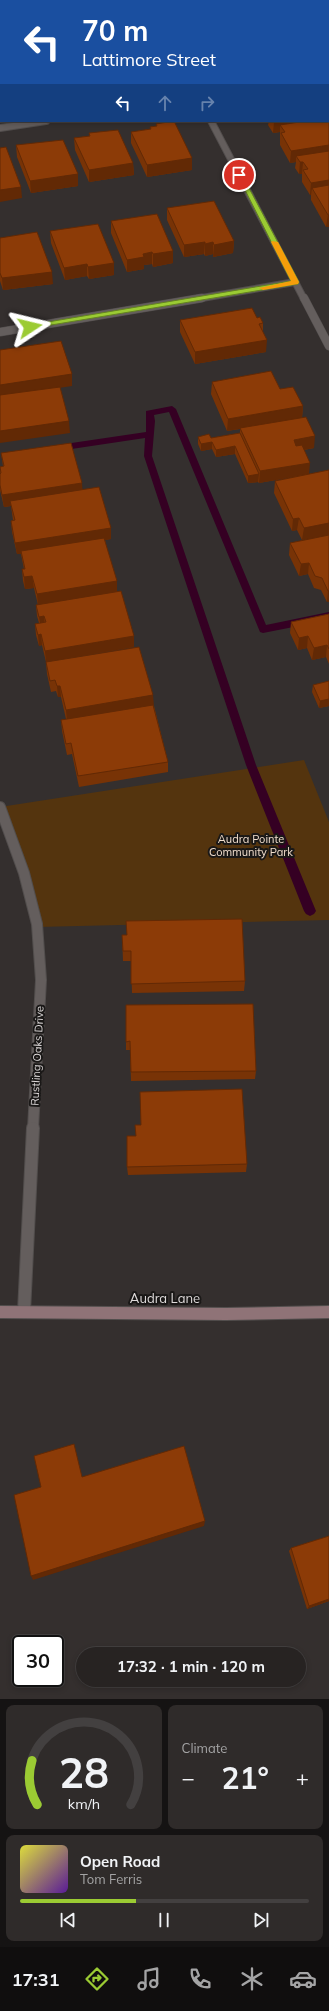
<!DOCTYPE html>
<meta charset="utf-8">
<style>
:root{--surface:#272322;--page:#2f2b2a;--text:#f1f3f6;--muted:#a4a4a5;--line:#434040;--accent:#9bcb33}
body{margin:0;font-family:Mulish,sans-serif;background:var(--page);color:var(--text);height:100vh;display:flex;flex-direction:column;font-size:15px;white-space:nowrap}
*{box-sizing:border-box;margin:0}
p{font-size:13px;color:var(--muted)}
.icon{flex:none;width:22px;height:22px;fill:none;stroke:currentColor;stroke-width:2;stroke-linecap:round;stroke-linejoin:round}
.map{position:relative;height:1699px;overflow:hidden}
.sheet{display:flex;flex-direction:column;gap:6px;padding:6px;background:#151313;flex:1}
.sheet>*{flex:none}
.hud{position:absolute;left:0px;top:0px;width:329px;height:122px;box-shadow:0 2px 6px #0003,0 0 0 1px var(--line);background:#1a4fa0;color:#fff;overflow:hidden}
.speed{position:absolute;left:12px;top:1635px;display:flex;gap:8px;font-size:20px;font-weight:700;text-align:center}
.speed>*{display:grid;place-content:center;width:52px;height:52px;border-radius:50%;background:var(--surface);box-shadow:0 2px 6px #0003,0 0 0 1px var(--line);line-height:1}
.speed .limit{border:2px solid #111;border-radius:6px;background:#fff;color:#111}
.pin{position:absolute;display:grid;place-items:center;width:34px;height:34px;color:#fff;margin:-17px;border:2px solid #fff;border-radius:50%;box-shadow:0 1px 4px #0007}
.me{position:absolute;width:44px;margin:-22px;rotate:80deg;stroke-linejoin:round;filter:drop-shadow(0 0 3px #0008)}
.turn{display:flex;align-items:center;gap:14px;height:84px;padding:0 16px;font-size:18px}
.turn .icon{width:52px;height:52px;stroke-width:2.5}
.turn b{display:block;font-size:28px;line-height:34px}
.lanes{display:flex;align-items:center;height:38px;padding:0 16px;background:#0003;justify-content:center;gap:20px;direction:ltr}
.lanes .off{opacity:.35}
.big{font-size:30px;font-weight:700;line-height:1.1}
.sheet .card{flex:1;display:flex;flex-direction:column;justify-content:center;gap:6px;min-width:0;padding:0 14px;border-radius:8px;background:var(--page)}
.sheet .dial{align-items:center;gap:0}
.dial svg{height:104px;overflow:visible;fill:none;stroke:var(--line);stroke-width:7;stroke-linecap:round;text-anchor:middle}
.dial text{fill:var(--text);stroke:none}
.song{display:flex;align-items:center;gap:12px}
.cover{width:48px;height:48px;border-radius:6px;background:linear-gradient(135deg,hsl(60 70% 55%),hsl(270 70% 35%))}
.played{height:4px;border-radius:2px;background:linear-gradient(90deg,var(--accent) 40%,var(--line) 40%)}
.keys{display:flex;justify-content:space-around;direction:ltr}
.heat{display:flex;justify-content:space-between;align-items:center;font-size:22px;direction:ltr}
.sheet .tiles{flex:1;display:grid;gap:6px;grid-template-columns:1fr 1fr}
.card:last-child{grid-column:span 2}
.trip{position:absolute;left:76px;top:1647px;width:230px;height:40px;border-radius:20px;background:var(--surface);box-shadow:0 2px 6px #0003,0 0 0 1px var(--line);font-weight:700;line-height:40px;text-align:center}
.tab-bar{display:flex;height:64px;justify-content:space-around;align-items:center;background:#100e0e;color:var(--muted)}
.tab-bar .icon{width:28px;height:28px}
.tab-bar .selected{color:var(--accent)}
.tab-bar b{font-size:18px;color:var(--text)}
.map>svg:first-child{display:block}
</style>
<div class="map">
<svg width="329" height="1699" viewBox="0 0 329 1699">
<rect width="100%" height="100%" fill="#342f2e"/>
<path fill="#54340e" d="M304,760l25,62v98l-292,7 -37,-120z"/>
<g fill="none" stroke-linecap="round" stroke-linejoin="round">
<path fill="#350023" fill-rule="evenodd" d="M172,406l4,3 90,216 63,-13v8l-66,13 -3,-1 -91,-220 -15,3 1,6 -3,35 104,309 60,146 -2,3 -4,2 -4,-2 -2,-3 -58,-146 -102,-309 1,-18 -87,13 -4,-3 4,-3 88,-13v-21z"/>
<g stroke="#524e4d" stroke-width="8">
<path id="street-far3" d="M211,121l93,178
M0,128l46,-7
M196,299l99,-17"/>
</g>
<g stroke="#524e4d" stroke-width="9">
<path id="street-far2" d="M304,298l25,48
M0,332l202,-34"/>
</g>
<g stroke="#524e4d" stroke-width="12">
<path id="street-far1" d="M0,807l24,66 13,51 4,56 -8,149"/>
</g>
<g stroke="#524e4d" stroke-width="14">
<path id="street" d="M24,1312l9,-184"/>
</g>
<g stroke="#524e4d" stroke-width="14">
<path id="secondary" d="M0,1312l226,2 103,-2"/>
</g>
<use href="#street-far3" stroke="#645e5d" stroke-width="6"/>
<use href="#street-far2" stroke="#645e5d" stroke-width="8"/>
<use href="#street-far1" stroke="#645e5d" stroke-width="10"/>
<use href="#street" stroke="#645e5d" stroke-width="12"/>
<use href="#secondary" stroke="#8f7377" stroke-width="12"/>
</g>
<path fill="#783306" d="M329,100v127h-3l-15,-27v-5h-1l-8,-13v-8h-3l-4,-6 1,-6 -6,1 -10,-18v-13l-7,1 -5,-8 1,-4h59z
M156,124l36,46 -45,7 -16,-34v-11l19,-3v-2l6,-1z
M89,133l44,30 1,12 -45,7 -14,-32 -1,-12 15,-2z
M16,145l62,41 -47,7 -14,-36z
M167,208l67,33 -1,12 -20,4v-3l-8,2 -1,-2 -20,3 -17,-37z
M111,221l62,30v12l-20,4 -1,-3 -8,1v4l-17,3 -16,-39z
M50,231l64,32v12l-25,4 -2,-3 -22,4 -14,-37z
M0,238l53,46 -50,6 -3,-9z
M257,318l6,5v9l3,20 -71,12 -15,-32v-12z
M212,382l68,7 23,17 -1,12 12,30 -10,2 5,24 20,-4v65l-27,5 -5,-10 -5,1 -18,-38 1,-12 23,-5 -39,7 -1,-1 -10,1 -13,-29 -19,3 -4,-8 -11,2 -3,-7v-7l13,1 29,-5v-4l-13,2 -16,-37z
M1,453l81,30v7l29,49 -6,1 12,52 17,44v11l-88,15 -4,-17 -3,1 -3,-11 -1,-11 4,-1 -2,-7 -1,-11h2l-4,-17 -9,1 -2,-8 -1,-12h2l-3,-15h-4l-5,-22 -1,-11 2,-1 -2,-14 -7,1 -4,-17v-23l3,-1z
M329,535v67h-2l-6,-12 -7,-2 -6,-14 -9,2 -10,-21 1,-12z
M329,614v50l-3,-7 -14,3 -5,-12 -9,2 -8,-17 1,-11z
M46,662l108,44 14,56v10l-89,15 -7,-33 -5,1 -5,-24 -1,-11 5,-1 -5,-22h-3l-2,-6 -5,1 -4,-18z
M329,681v25l-10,2 -7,-16 1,-7z
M122,935l123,46 -1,10 -112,2 -1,-32h-8z
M126,1005l130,66 -1,8 -124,2 -1,-31h-4z
M247,1164l-1,8 -118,3 -1,-8z
M329,1536v65l-22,8 -18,-58 2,-3z"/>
<path fill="#622905" d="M111,0h39l-8,1h-31z
M328,114h1v11h-49v7l-7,1 1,-11 54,-1z
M329,145v12l-33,-1v6l-6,1 1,-12z
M192,158v12l-45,7v-12z
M300,162h3l-1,12h-3z
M133,163l1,12 -45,7v-12z
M78,174v12l-47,7 -1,-12z
M329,180v12l-17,-4 -1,7h-1l1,-12z
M21,187l1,11 -22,4v-12z
M328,215h1v12h-3z
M234,241l-1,12 -20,4 1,-12z
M205,242l-1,12 -20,3v-12z
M213,242v12l-8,2v-12z
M173,251v12l-20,4v-13z
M152,252v12l-8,1v4l-17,3v-12l16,-6z
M114,263v12l-25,4 -1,-12z
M87,264v12l-22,4 -1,-12z
M52,272l1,12 -50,6 -1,-12z
M267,340l-1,12 -71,12v-12z
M72,374v12l-72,11v-12z
M303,406l-1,12 -75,13 1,-12z
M69,421l1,12 -70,10v-12z
M315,436l-1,12 -22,4 2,-12z
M212,442v7l-11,2v-7z
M235,446v8l-19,3v-7z
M310,463l-1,11 -50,9 1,-12z
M259,474l-1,8 -10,1v-7z
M82,483l1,12 -73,6 1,5 -7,1 -2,-12z
M299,518l-2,12 -5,1 1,-12z
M329,523v12l-27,5 2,-12z
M111,528v11l-89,15 -1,-3v3h-4l-2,-11z
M309,563l-1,11 -9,2 2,-12z
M32,576l2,12 -9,1 -1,-12z
M117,581v12l-79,13 -1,-12z
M328,591h1v11h-2z
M44,616l1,11 -4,1 -2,-11z
M41,634l1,11 -3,1 -1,-11z
M134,636v11l-88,15 -1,-11z
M308,636l-1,12 -9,2 1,-12z
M327,645l-1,12 -14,3 2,-12z
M57,686h3l1,11h-3z
M153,695l1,11 -87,15 -1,-11z
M329,699v7l-10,2 1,-7z
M205,1521l-1,5 -171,54 -2,-4z
M329,1599v2l-22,8 2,-3z"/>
<path fill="#8c3b07" stroke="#622905" d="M328,98l1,2v14h-1z
M328,118h1v27l-38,6 -10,-18 4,-1 -5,-7 26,-4h22z
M174,121l18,37 -45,7 -16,-33 20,-3 -1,-2 7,-1 -1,-2z
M118,130l15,33 -44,7 -15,-32 16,-2 -1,-3z
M63,140l15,34 -48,7 -14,-36z
M6,147l15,40 -21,3v-42z
M329,151v29l-18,3 -8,-13 5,-1 -5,-7h-3l-4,-6z
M329,185v30h-1l-16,-27z
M214,201l20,40 -20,4 -1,-3 -8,2v-2l-21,3 -17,-37z
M157,214l16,37 -20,3 -1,-2 -9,2 1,3 -17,3 -16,-39z
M98,224l16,39 -26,4 -1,-3 -23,4 -14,-37z
M37,232l15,40 -50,6 -2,-5v-35z
M252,308l5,10 3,-1 3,6 -4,1 8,16 -72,12 -15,-32z
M61,341l11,33 -72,11v-35z
M271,371l9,18 13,-2 10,19 -75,13 -16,-37z
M60,387l9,34 -69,10v-36z
M306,417l9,19 -21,4 2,6 6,-1 8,18 -50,8 -20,-43z
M240,433l19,41 -11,2 -13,-30 -19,4 -4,-8 -11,2 -3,-7 11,-3 2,4z
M71,443l11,40 -80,12 -2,-10v-11l1,-1 -1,-6 4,-1 -3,-13z
M329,470v53l-25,5 -5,-10 -6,1 -18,-38z
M99,487l12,41 -96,15 -4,-22 4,-1 -5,-19z
M329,535v56h-1l-6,-13 -7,-2 -6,-13 -8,1 -11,-21z
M104,538l13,43 -80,13 -5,-18 -8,1 -2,-8h3l-4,-18z
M121,591l13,45 -89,15 -4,-17 -3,1 -3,-11 11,-2 -2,-6 -5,1 -3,-12z
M329,614v35l-2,-4 -13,3 -6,-12 -9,2 -8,-16z
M139,647l14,48 -87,15 -6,-24h-3l-2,-6 -5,1 -4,-19z
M329,681v18l-9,2 -7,-16z
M153,705l15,57 -90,14 -7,-33 -5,1 -5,-24z
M242,919l3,62 -114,3v-33h-8l-1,-16h5l-1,-14z
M253,1004l3,67 -125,1 -1,-31 -4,1v-37z
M242,1089l5,75 -120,3v-31h9l-1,-11h6l-1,-33z
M74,1444l8,33 102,-31 21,75 -174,55 -17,-81 27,-8 -7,-31z
M329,1536v63l-20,7 -18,-58z"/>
<path fill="#9bcb33" stroke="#658421" d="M237,174l5,1 57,107 -1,2 -271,45 -1,-2 4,-2 261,-44z"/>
<path fill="#f59e0b" d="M272,241l6,1 21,40 -1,2 -35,6 -4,-2 32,-7 -20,-39z"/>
<g text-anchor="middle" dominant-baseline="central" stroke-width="4" stroke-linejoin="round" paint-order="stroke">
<g font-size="11" fill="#f2dfce" stroke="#1a1817">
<text x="251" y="839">Audra Pointe<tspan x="251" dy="13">Community Park</tspan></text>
</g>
<g font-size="11" fill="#dedada" stroke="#1a1817">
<text transform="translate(37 1056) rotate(-87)">Rustling Oaks Drive</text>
</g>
<g font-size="13" fill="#dedada" stroke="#1a1817">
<text x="165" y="1298">Audra Lane</text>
</g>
</g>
</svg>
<div class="speed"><div class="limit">30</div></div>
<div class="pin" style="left:239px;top:175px;background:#d93025"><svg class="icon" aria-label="arrive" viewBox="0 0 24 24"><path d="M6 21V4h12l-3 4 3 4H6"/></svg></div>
<svg class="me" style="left:30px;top:327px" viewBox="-20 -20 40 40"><path d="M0-17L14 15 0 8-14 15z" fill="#9bcb33" stroke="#fff" stroke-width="4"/></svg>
<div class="trip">17:32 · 1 min · 120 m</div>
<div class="hud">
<div class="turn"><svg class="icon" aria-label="left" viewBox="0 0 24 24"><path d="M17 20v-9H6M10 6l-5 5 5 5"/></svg><div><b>70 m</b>Lattimore Street</div></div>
<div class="lanes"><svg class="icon" aria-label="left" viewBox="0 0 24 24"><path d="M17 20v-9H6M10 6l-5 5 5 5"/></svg><svg class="icon off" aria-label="ahead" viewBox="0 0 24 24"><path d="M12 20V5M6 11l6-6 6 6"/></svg><svg class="icon off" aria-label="right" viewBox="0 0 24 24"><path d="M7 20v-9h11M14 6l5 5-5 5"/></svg></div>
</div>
</div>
<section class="sheet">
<div class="tiles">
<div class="card dial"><svg viewBox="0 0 100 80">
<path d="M14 69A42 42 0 1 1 86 69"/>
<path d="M14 69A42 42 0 0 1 10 35" stroke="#9bcb33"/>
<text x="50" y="56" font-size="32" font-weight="700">28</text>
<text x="50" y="72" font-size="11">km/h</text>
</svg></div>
<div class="card"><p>Climate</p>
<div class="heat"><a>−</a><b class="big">21°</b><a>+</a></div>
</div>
<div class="card">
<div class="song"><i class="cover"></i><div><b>Open Road</b><p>Tom Ferris</p></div></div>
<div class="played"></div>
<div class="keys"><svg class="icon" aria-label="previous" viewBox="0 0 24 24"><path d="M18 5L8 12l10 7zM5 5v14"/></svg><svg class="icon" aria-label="pause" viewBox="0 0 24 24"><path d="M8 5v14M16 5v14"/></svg><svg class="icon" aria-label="next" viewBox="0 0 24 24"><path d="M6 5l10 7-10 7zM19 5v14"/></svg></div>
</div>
</div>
</section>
<nav class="tab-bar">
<b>17:31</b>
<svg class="icon selected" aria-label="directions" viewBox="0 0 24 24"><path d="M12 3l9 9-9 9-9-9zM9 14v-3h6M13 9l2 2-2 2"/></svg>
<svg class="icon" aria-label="music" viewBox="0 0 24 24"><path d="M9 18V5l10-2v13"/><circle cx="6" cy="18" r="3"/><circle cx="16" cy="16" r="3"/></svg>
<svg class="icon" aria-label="phone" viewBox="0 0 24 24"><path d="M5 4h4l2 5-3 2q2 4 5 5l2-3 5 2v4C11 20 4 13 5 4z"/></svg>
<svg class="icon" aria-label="climate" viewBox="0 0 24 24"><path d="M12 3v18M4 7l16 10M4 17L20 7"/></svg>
<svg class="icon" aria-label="car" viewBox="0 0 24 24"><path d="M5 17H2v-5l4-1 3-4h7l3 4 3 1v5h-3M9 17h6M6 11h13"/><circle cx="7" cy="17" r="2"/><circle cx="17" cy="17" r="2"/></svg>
</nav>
